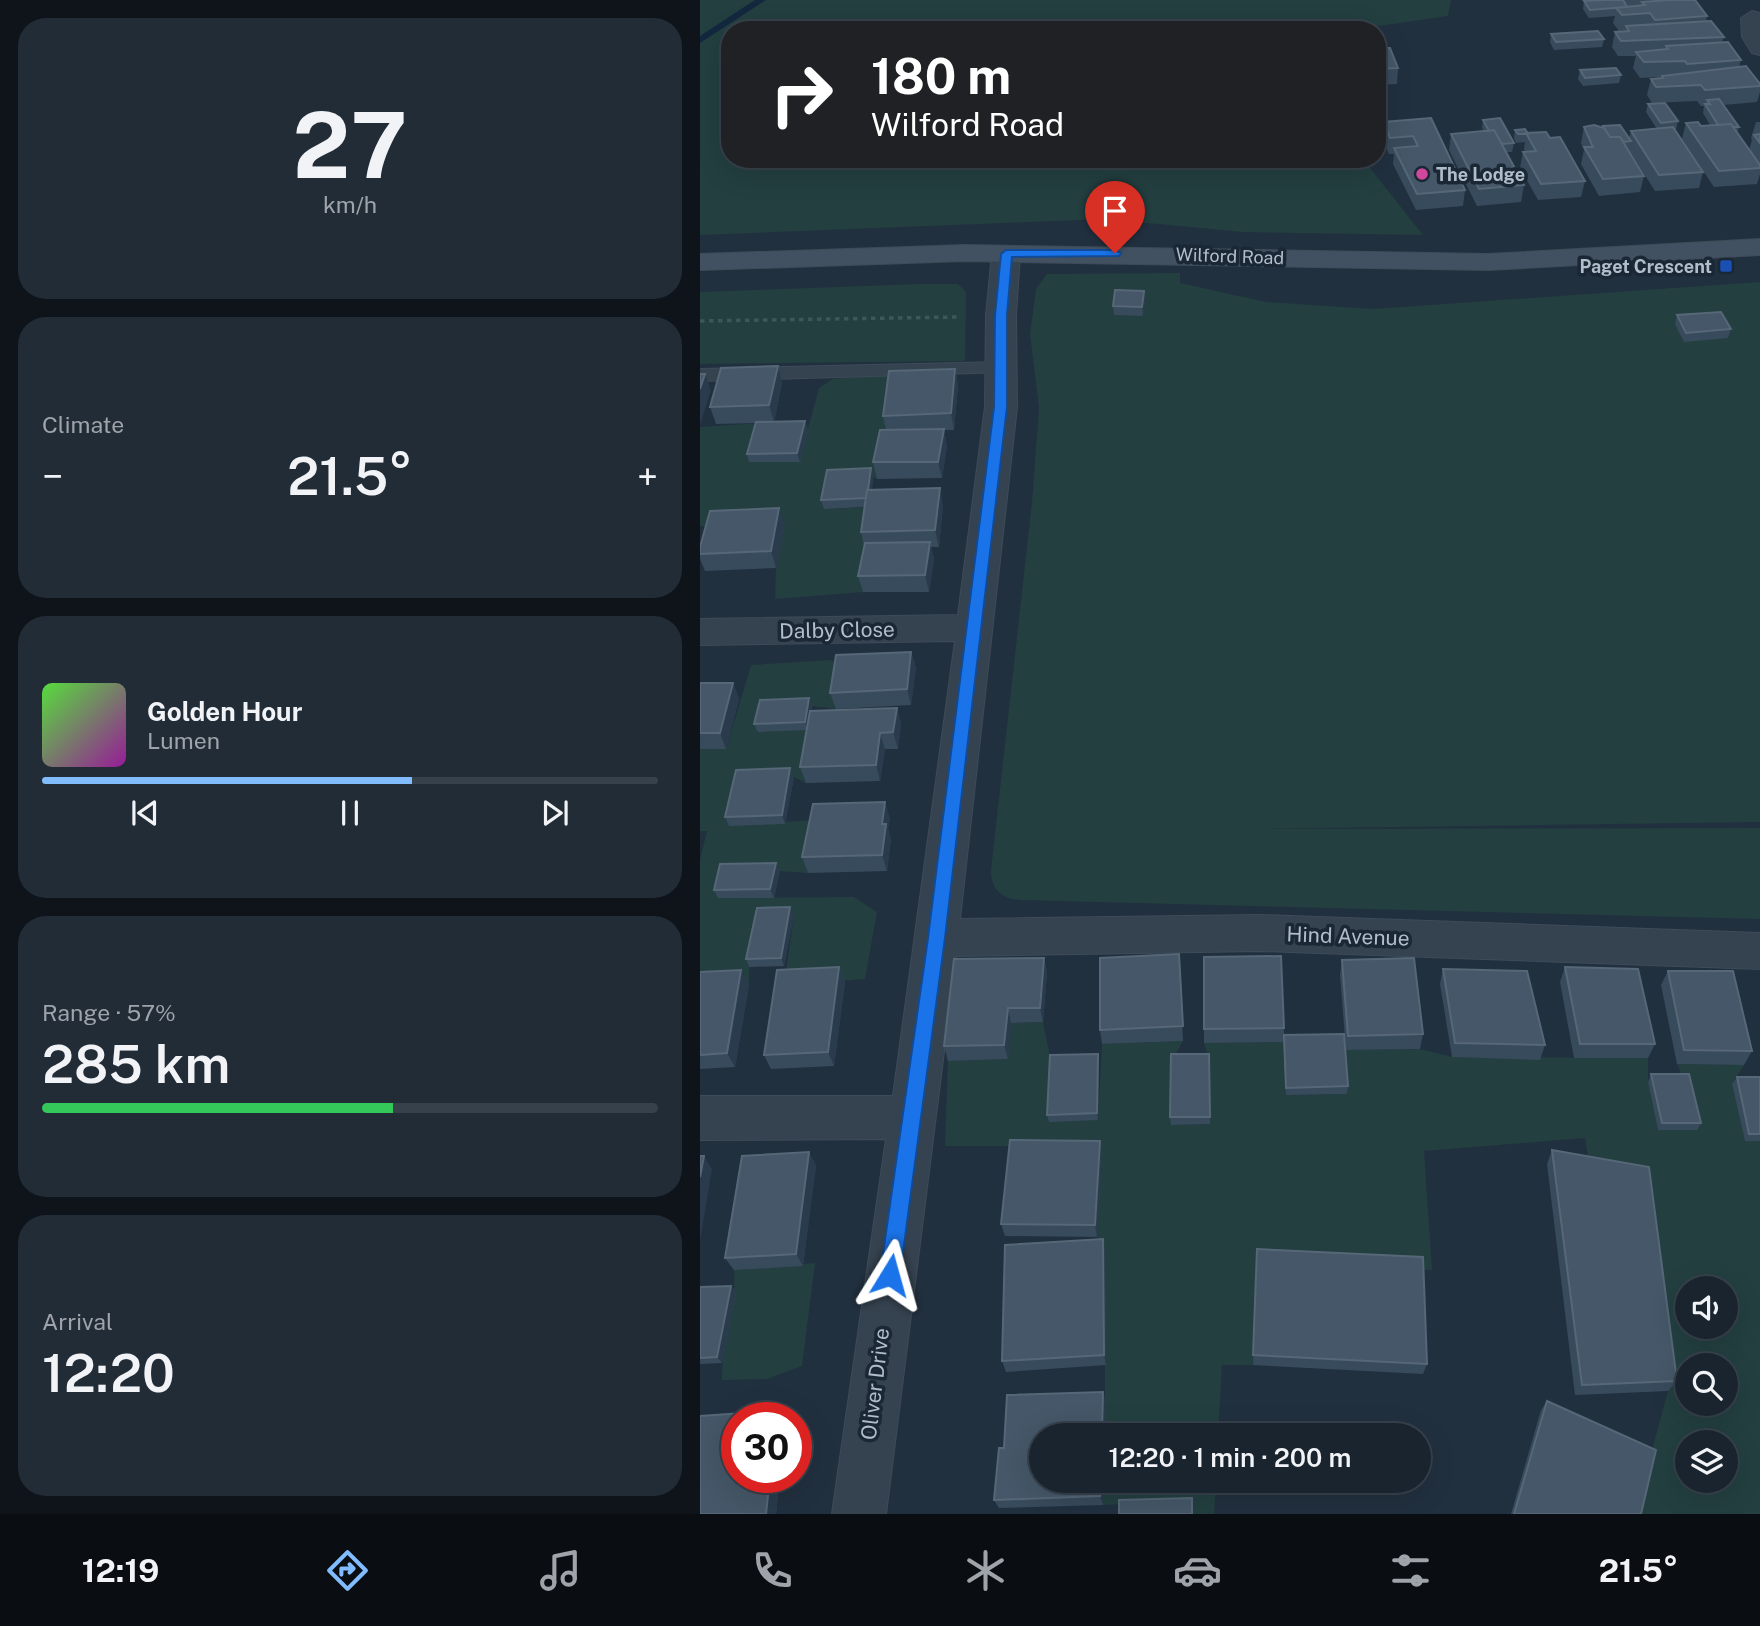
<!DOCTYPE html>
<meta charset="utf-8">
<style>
:root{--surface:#19242f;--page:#222c37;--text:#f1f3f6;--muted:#9fa4aa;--line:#37414b;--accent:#81bcff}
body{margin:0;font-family:"Public Sans",sans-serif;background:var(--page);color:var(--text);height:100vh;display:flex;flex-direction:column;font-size:26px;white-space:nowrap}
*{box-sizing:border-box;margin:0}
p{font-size:23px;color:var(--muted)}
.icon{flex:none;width:38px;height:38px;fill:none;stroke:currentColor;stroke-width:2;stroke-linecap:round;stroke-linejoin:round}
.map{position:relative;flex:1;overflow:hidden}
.details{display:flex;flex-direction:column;gap:18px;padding:18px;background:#0e141a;width:700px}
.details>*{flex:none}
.banner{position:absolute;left:21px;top:21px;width:665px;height:147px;border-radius:28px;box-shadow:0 7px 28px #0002,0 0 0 2px var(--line);background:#202124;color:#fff;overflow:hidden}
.buttons{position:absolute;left:975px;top:1276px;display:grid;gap:14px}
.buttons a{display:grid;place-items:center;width:63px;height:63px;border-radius:50%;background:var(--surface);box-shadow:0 7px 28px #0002,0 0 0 2px var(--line);font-size:35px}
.speed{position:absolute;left:21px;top:1402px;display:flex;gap:14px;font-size:35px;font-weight:700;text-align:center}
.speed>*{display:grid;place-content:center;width:91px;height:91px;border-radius:50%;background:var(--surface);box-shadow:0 7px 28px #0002,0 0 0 2px var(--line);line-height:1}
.speed .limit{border:10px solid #d22;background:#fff;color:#111}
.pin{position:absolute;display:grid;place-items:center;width:60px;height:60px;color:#fff;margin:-72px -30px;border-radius:50% 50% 50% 0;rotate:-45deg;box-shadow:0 0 7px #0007}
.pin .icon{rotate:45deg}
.me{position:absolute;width:77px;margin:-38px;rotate:8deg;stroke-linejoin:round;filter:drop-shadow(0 0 5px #0008)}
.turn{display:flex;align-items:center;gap:24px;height:147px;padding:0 35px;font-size:32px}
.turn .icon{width:91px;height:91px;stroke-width:2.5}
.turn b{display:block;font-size:49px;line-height:60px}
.big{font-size:52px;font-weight:600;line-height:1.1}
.details .widget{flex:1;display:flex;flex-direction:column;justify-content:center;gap:10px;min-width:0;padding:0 24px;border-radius:28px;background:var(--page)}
.details .dial{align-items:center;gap:0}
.dial b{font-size:91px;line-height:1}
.song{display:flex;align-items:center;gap:21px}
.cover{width:84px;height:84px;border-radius:10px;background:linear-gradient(135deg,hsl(110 70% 55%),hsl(300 70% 35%))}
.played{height:7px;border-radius:4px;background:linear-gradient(90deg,var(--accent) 60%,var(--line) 60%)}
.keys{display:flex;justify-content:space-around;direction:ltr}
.heat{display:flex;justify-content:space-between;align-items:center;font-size:38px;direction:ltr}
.charge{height:10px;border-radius:5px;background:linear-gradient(90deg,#34c759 57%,var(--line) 0)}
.trip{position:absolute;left:329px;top:1423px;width:402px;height:70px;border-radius:35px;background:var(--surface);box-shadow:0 7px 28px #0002,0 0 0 2px var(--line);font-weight:600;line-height:70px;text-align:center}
.tabs{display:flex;height:112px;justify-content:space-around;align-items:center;background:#0a0e13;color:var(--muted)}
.tabs .icon{width:49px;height:49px}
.tabs .active{color:var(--accent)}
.tabs b{font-size:32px;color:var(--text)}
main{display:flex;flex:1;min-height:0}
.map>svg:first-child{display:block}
</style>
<main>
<section class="details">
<div class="widget dial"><b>27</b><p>km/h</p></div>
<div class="widget"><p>Climate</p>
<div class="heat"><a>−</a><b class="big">21.5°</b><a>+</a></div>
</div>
<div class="widget">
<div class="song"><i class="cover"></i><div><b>Golden Hour</b><p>Lumen</p></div></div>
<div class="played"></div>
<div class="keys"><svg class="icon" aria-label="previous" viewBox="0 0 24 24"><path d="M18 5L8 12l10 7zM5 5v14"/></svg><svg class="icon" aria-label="pause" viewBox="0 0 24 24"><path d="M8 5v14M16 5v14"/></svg><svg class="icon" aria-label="next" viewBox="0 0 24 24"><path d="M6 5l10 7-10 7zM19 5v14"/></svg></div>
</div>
<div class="widget"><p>Range · 57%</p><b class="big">285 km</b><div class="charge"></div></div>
<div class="widget"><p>Arrival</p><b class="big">12:20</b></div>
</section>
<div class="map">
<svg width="1060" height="1514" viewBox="0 0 1060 1514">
<rect width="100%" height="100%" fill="#21303f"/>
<path fill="#233f40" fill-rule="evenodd" d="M0,0h751l-3,16 -97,14h-621v129h633l60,76 -181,-3 -136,-13 -406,16z
M480,273v10l86,19 107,7 387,-27v540l-509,7 509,-1v91l-739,-19c-19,-1 -30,-10 -30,-30l41,-368 7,-94 -9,-74 6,-45 11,-15z
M219,284h39l8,8 -1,69 -265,3v-72z
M171,375l26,1 -20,103 -4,-2 -48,32 46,-2 -8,85 -88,7 1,-31 8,-43 -84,1v-99l74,-5 25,40 20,-74 14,-9z
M132,660l9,11 -5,38 -24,-3 -49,2 53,20 -10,55 -12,-6 -65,48 89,-5 -10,53 -28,-2 -62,27 136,-1 23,15 -12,67 -81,6 10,-70 -45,52v18l-49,2v-127l7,-29h-7v-82h26l25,-84z
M343,1022l8,40 47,58 4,-76 81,-3 -12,21v63l39,-1v-63l-6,-18 79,-1 3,53 61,-1 -4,-53 3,9 74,-1 32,8 196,1v24l10,48 38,-1 -11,-47 -8,-18 67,1 -12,19 13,56 15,1v373h-125l33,-123 -26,-211 -52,-9 -5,-33 -161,13 8,119 -175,-9 -4,104h-31l-4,70h-113v-184l-8,-14 5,-83 -90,-8h-67l3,-85 60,-2 3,-36zM987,1288h39v38h-39zM987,1365h39v39h-39zM987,1442h39v38h-39z
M115,1263l-13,103 -35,13 -45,1c-1,-38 15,-73 12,-110z
M403,1481h113l-2,33h-22v-12l-89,3z"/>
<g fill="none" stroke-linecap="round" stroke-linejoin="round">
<path fill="#13283e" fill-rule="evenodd" d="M55,0h11l-66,43v-7z"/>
<g stroke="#3e4b58" stroke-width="2">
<path id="service" d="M301,362l7,2 3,4 -3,4 -308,9v-12z"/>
</g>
<g stroke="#3e4b58" stroke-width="2">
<path id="minor" d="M1052,11l8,2v42l-8,-2 -10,-16 -1,-19z
M306,246l10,2 4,6 -4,61 1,92 -57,512 300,-4 500,18v36l-500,-18 -304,5 -70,558h-54l54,-375 -186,1v-44h193l62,-455 -255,4v-26l258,-4 27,-208 1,-92 6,-61 4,-6z"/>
</g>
<g stroke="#3e4b58" stroke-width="2">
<path id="secondary" d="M1060,239v16l-272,15 -523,-9 -265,9v-16l265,-9 523,9z"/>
</g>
<path stroke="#3c5858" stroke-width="3.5" stroke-dasharray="4.5 4.5" stroke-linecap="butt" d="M0,321l258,-4"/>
<use href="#service" fill="#35424f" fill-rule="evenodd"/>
<use href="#minor" fill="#35424f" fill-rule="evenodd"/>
<use href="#secondary" fill="#425162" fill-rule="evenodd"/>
</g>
<path fill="#384b5c" d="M903,0h92l12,16 -1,5 18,16 -2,5 19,18 -2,7 21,17v8l-3,10 -34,3 16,22 -2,6 12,17 3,-10 -1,-2 5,-16h4v52l-3,10 -43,3 -32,-48 4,-16 15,3 9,-1 -7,-12 1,-7h-3l-4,-5 -45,2 -5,-8 4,-16 10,-2 -21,1 -7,-10 3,-12h-18l-6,-9 3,-15 10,-1v-1l-6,1 -6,-8 2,-7 -26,2 -6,-9 1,-8z
M851,34l53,5 -2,8 -48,3 -4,-8z
M677,48l21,20 -1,16 -20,1z
M880,70l41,5 -2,8 -36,3 -5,-7z
M948,104l30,17 -2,9h-1l28,42 -4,16 -44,3 -26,-41h-1l16,26 -4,16 -41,4 -18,-32 3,-14 -3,-7 3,-16 45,12 2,-8 26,-2 -11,-17z
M731,118l34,72 -2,16 -47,4 -23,-46 1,-10h-5l-7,-16 2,-16z
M783,120l31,23 -2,9h-6l18,33 -3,17 -44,4 -28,-56 2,-16 33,-3 -2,-3z
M815,130l35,8 35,43 -4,16 -43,3 -18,-32 3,-16h2l-1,-3 1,-7 -9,1 -2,-5z
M444,291l1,9 -2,16 -29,-1 -1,-9z
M977,315l54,14 -3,9 -44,4 -9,-18z
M255,369l3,17 -4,44h-10l3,16 -5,32 -65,1 -4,-17 13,-32 -3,-14z
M82,383l-8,39 31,-1 3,9 -8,32h-51l-2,-8 9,-31 -40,1 -6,-17z
M171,468l2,9 -1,13 71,15 -4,42h-8l3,12 -5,33h-66l-5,-16 6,-30 -3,-14 3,-25 -40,2 -3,-9z
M85,525l-9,43 -71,3 -5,-12v-12z
M211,652l5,16 -5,37 -75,4 -6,-16z
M0,683h33l6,16 -13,50h-26z
M112,706l-1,5 86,-3 4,16 -3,25h-13l-5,32 -74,2 -6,-16 7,-37 -49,2 -4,-8z
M94,777l-9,47 -56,2 -4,-9z
M190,818l-2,11 3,10 -4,32 -79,2 -6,-16z
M76,863l4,8 -6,27h-56l-4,-8z
M94,915l-10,51 -35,1 -3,-8z
M479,954l4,87 -81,3 -2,-14z
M344,958l3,14 -4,50 -32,1 -3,36 -60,2 -4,-15z
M642,960l81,74 -3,15 -74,1 -6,-75z
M139,967l6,15 -11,84 -63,3 -7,-14z
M865,967l90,77 -7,14h-74l-14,-76z
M743,969l102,76 -5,15 -88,-3 -12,-73z
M968,971l84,80 -8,14 -67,-1 -16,-79z
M0,972l49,13 -14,82 -35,2z
M584,1028v7l64,51 -1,8 -61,1 -3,-53 -79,1v-14z
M398,1054l1,7 -1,59 -49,2 -2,-7z
M509,1054l1,70 -39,1 -1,-8z
M951,1074l50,49 -4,7h-39l-10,-48z
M1037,1077h23v64h-15l-13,-57z
M400,1141l2,13 -5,83 -92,-1 -4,-12z
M852,1150l125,231 -9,10 -93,4 -28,-231z
M116,1165l-13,101 -69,4 -9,-12z
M403,1239l2,12 1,114 -100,7 -4,-11z
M557,1249l170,115 -4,10 -170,-9z
M31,1286l5,6 -14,71 -22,1v-77z
M847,1401l94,113h-130l30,-104z
M406,1402l-1,33h-64v45h62v25l-104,3 -5,-8 10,-52z
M37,1477h49l-1,8h-6l-3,29h-76z"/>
<path fill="#293b4c" d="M444,291l1,9 -2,16 -1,-9z
M78,366l4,17 -8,39 -5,-17z
M255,369l3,17 -4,44 -3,-17z
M5,374l6,16 -11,35v-36z
M105,421l3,9 -8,32 -3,-9z
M244,429l3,17 -5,32 -4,-16z
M171,468l2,9 -3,30 -3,-9z
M240,488l3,17 -4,42 -4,-17z
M79,508l6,17 -9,43 -5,-17z
M230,542l4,17 -5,33 -4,-17z
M211,652l5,16 -5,37 -4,-16z
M33,683l6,16 -13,50 -6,-16z
M109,698l3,8 -4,24 -3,-8z
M197,708l4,16 -3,25 -5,-17z
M180,733l5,16 -5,32 -4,-16z
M90,768l4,9 -9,47 -3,-9z
M185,802l5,16 -2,11 3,10 -4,32 -5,-16v-31z
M76,863l4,8 -6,27 -4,-9z
M90,907l4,8 -10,51 -3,-8z
M344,958l3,14 -4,50 -3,-14z
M139,967l6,15 -11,84 -6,-14z
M41,970l8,15 -14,82 -8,-14z
M308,1008l3,15 -3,36 -4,-14z
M398,1054l1,7 -1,59 -1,-7z
M400,1141l2,13 -5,83 -2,-12z
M109,1152l7,13 -13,101 -7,-12z
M4,1156l8,13 -12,72v-64z
M403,1239l2,12 1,114 -2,-10z
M31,1286l5,6 -14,71 -5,-6z
M403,1392l3,10 -1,33h-3z
M85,1410l7,8h-8z
M70,1477l9,8 -3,29h-10z
M78,1477h8l-1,8z
M401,1480h2v25l-3,-9z"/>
<path fill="#455768" stroke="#566777" stroke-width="2" d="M903,0h20l4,7 -37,3 -6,-9z
M970,0h25l12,16 -52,4 -5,-7 -28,2 -6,-7 29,-3 -3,-3z
M1011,21l13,16 -103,4 -6,-9 14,-1 -3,-5z
M898,31l6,8 -48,3 -5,-8z
M1028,42l13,18 -54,4 -2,-3 -41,1 -8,-10 32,-3 -2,-3z
M677,48h13l8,20 -21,1z
M1046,66l14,18v2l-55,4 -4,-5 -45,2 -5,-8 12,-1 -1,-2z
M916,68l5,7 -36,3 -5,-8z
M1019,99l20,28h-6l-2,-3 -13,1 -13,-21h5l-3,-4z
M965,103l13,18 -17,2 -13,-19z
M731,118l34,72 -48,4 -23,-46 24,-2 -5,-10 -23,2 -6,-16z
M800,118l14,25 -12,1 -8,-14 -5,1 -6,-11z
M998,122l3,4 30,-2 29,41v3l-41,3 -33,-48z
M894,125l10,3 6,9h10l24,39 -41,3 -19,-32h9l-9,-20z
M920,125l11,16 -7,1 -4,-5h-10l-7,-11z
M973,127l30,45 -44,3 -28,-44z
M825,129l3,5h-10l-3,-4z
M794,130l30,55 -45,4 -28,-55z
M846,132l4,6 10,-1 25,44 -44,3 -18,-32 13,-1 -10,-18z
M1060,134v9l-6,-8z
M415,290l29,1 -2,16 -29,-1z
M1021,312l10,17 -45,4 -9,-18z
M78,366l-9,39 -59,2 11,-39z
M255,369l-4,44 -68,3 6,-45z
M0,374h5l-5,15z
M105,421l-8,32 -50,1 9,-32z
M244,429l-6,33h-65l7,-32z
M171,468l-3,22h-1l-1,8 -45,2 6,-30z
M240,488l-5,42 -74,2 6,-42z
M79,508l-8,43 -71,3v-7l10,-36z
M230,542l-5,33 -67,1 7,-33z
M211,652l-4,37 -77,4 6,-38z
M0,683h33l-13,50h-20z
M109,698l-4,24 -51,2 6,-24z
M197,708l-4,24 -13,1 -4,32 -76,2 10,-56z
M90,768l-8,47 -57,2 11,-47z
M185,802l-3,22h4l-4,31 -80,2 11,-53z
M76,863l-6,26 -56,1 6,-26z
M90,907l-9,51 -35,1 11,-51z
M479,954l4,72 -83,4v-72z
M581,956l3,72 -80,1v-72z
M344,958l-4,50h-32l-4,37 -60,1 10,-87z
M714,958l9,76 -75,2 -6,-76z
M139,967l-11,85 -64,3 13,-85z
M865,967l73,2 17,75h-75z
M743,969l84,2 18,74 -90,-2z
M41,970l-14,83 -27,2v-83z
M968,971h65l19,80 -68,-1z
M644,1034l4,52 -62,2 -2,-53z
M398,1054l-1,59 -50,2 3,-60z
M471,1054h38l1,63h-40z
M951,1074h38l12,49h-39z
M1037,1077h23v57h-11z
M310,1140l90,1 -5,84 -94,-1z
M852,1150l97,17 28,214 -95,4z
M109,1152l-13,102 -71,4 17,-102z
M0,1156h4l-4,21z
M403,1239l1,116 -102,6 3,-116z
M557,1249l166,8 4,107 -174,-9z
M31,1286l-14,71 -17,1v-71z
M403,1392l-1,43h-61v45h60l-1,16 -106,4 5,-52h5l3,-53z
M847,1401l109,49 -15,64h-127z
M85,1410l-1,8h-47v59h33l-4,37h-66v-98z
M492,1498v16h-73v-14z"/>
<path fill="#1a73e8" stroke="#114b97" stroke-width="2" d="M415,250l6,3 -2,3 -107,1 -5,58v92l-62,531 -45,337 -3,8 -7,3 -7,-3 -3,-8 48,-337 66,-531 1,-92 6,-61 5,-4z"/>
<circle fill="#d1479c" stroke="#1a2734" stroke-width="2.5" cx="722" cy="174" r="7"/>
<rect fill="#1a4fb4" stroke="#1a2734" stroke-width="2.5" x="1019" y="259" width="14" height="14" rx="3.5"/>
<g text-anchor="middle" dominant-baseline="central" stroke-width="7" stroke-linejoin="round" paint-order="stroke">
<g font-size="18" font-weight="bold" fill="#b1bdca" stroke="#1a2734" text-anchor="start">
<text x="736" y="174">The Lodge</text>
<text x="1012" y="266" text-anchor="end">Paget Crescent</text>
</g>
<g font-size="18" fill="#b1bdca" stroke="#1a2734">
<text transform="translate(530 256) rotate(2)">Wilford Road</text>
</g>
<g font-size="21" fill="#b1bdca" stroke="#1a2734">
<text transform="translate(137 630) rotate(-1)">Dalby Close</text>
<text transform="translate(648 936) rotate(2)">Hind Avenue</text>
<text transform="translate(175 1384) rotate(-83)">Oliver Drive</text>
</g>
</g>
</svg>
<div class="buttons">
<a><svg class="icon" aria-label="sound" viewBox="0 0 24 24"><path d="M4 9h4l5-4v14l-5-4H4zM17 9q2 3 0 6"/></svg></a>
<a><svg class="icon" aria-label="search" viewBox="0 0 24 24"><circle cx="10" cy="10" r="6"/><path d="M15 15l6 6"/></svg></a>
<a><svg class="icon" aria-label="layers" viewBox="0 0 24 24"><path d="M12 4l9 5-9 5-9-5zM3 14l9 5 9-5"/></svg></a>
</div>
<div class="speed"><div class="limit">30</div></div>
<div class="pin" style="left:415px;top:253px;background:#d93025"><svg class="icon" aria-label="arrive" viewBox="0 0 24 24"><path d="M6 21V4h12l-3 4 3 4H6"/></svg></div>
<svg class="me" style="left:190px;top:1275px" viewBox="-20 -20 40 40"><path d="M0-17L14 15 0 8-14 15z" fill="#1a73e8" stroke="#fff" stroke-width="4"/></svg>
<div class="trip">12:20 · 1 min · 200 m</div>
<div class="banner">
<div class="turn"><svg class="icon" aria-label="right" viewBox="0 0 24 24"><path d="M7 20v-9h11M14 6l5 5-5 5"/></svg><div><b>180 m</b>Wilford Road</div></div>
</div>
</div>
</main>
<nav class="tabs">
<b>12:19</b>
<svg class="icon active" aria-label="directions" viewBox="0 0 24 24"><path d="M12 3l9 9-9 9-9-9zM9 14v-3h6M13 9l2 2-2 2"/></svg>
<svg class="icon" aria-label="music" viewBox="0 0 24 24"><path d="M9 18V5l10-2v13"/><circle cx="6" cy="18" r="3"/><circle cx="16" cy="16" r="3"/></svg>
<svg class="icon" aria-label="phone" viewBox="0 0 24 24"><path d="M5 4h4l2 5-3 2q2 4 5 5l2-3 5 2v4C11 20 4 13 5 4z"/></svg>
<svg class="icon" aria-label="climate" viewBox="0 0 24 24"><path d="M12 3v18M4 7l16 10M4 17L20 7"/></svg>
<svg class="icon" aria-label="car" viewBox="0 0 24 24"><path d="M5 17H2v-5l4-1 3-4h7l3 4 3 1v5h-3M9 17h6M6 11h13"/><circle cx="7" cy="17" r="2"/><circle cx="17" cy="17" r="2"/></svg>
<svg class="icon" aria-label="filters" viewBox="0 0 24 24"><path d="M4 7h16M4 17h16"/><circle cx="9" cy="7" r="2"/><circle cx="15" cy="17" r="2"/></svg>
<b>21.5°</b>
</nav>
